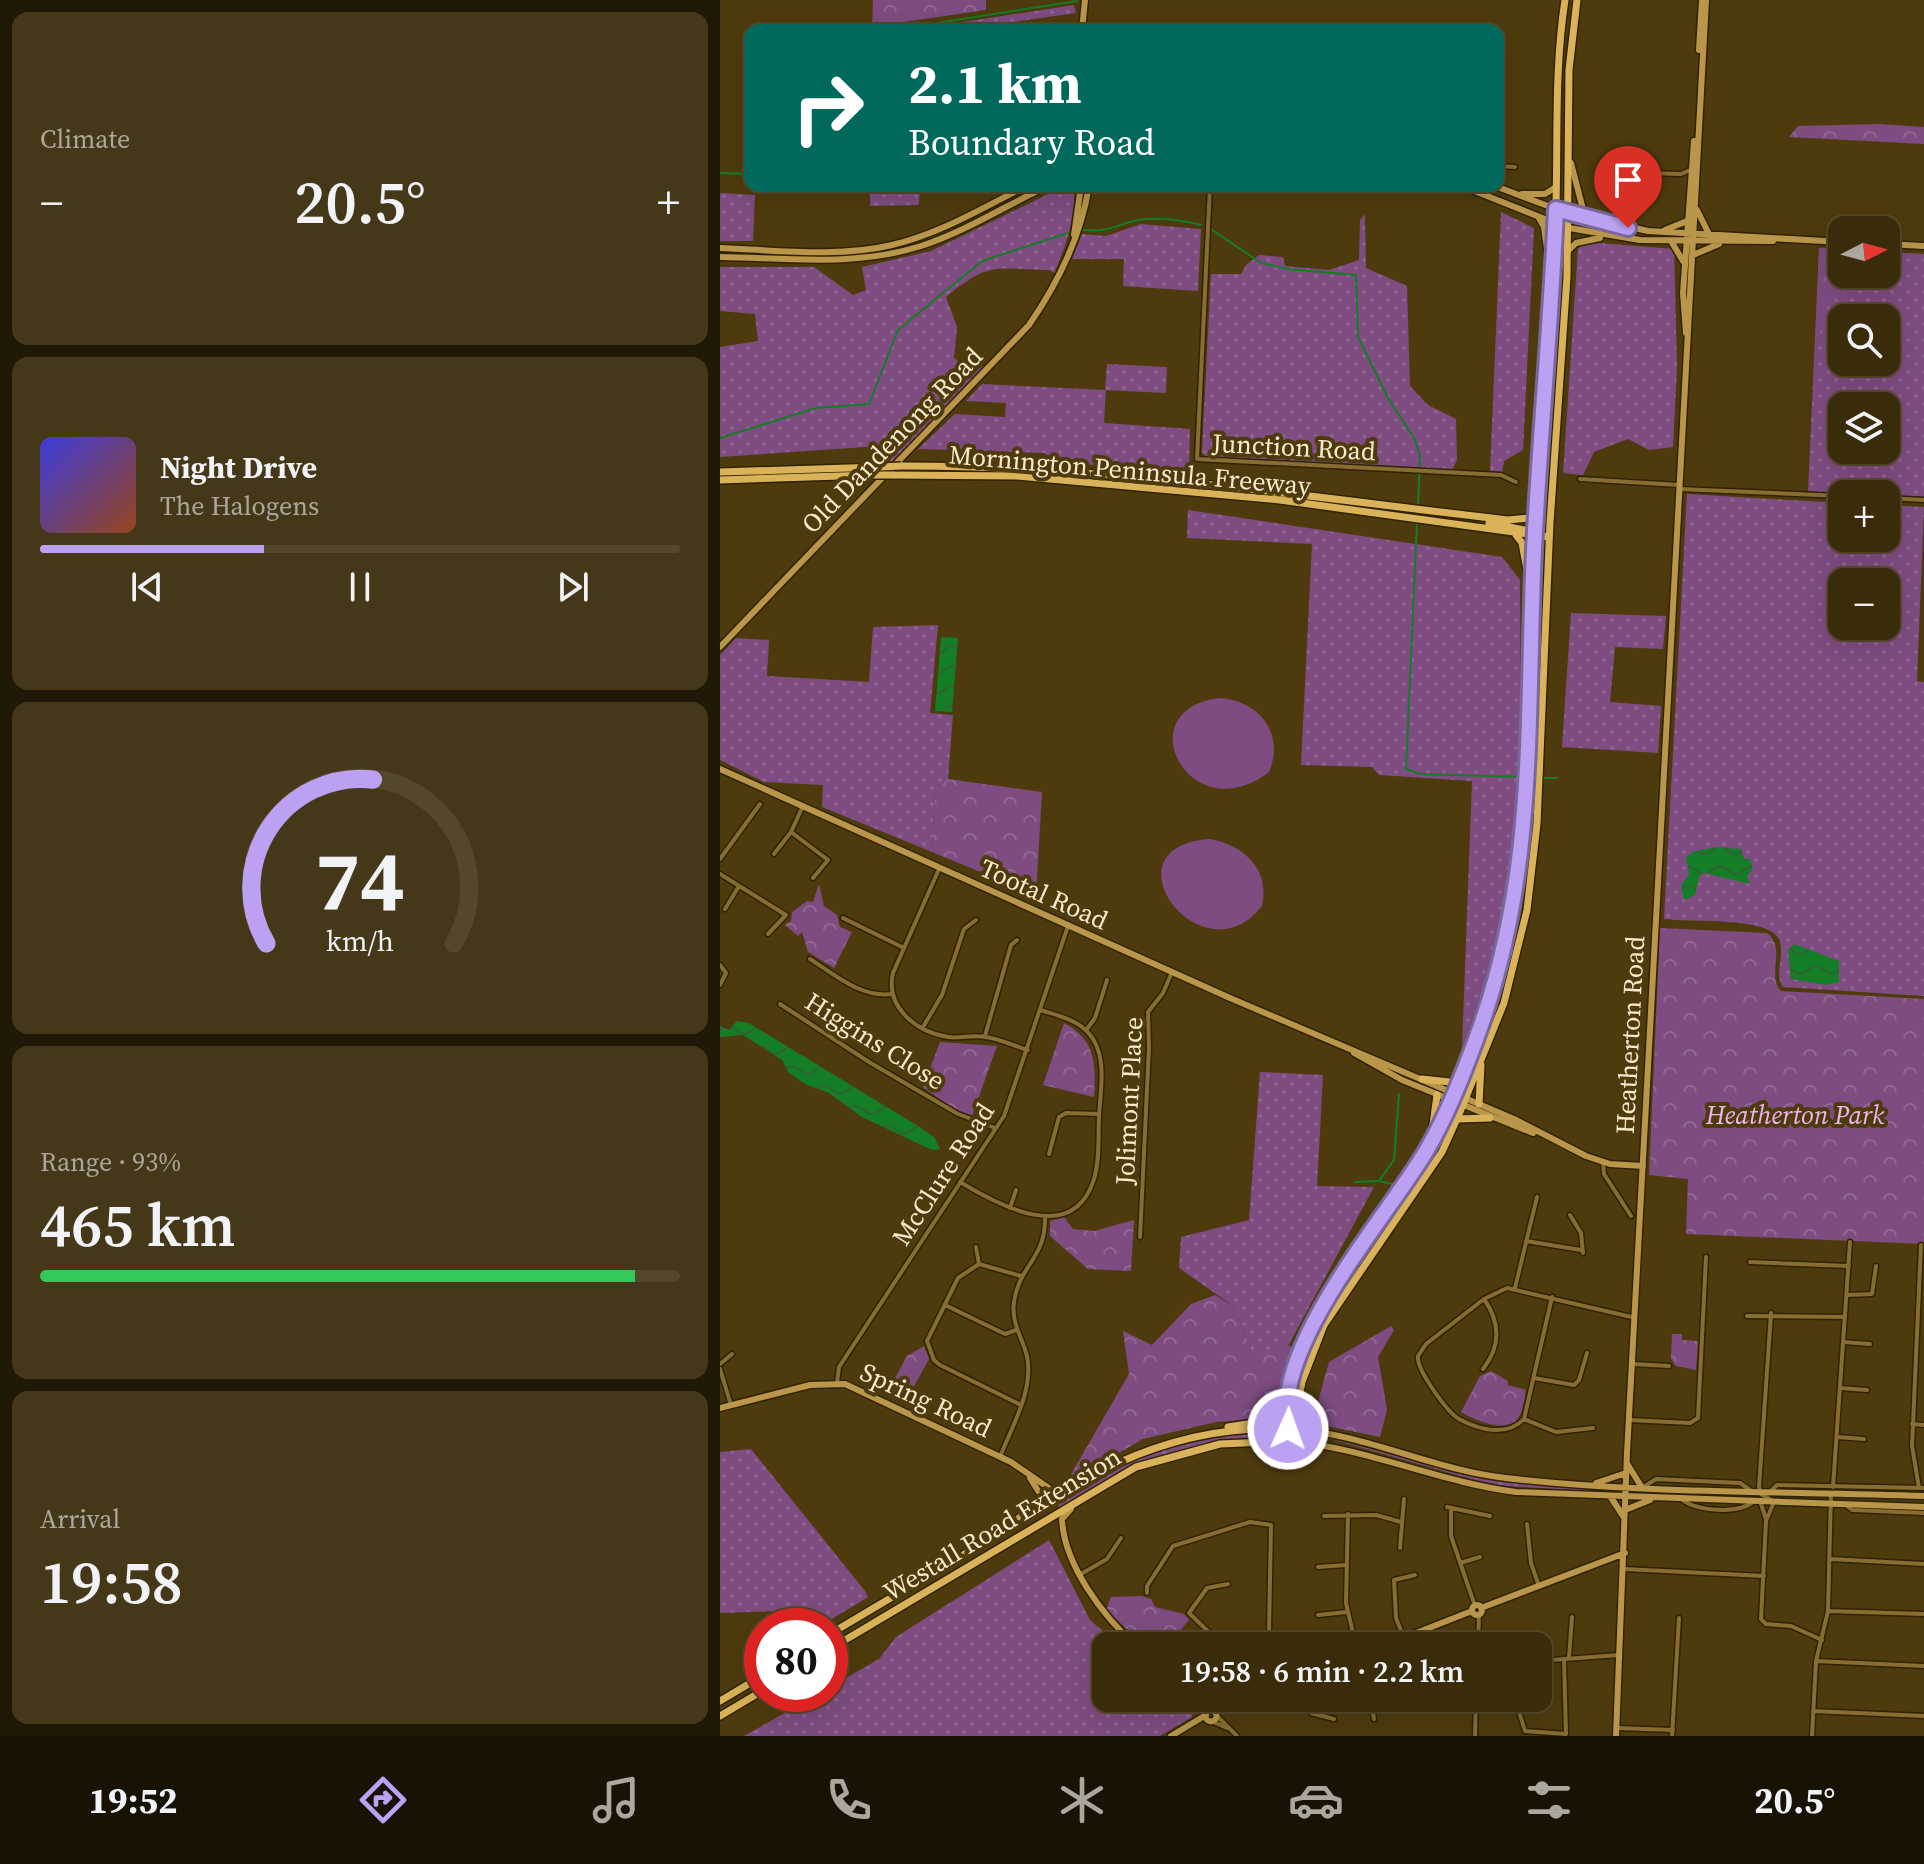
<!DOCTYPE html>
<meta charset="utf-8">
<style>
:root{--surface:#3a2c0a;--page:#453818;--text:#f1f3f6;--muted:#aba79c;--line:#54482b;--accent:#bca0f2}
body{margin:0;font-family:"Source Serif 4",serif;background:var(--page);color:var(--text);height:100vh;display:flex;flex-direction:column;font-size:30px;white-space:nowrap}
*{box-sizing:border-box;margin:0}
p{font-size:26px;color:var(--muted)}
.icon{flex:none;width:44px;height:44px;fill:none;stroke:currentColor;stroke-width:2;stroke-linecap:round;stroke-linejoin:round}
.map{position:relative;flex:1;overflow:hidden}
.sheet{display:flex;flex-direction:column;gap:12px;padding:12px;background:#201806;width:720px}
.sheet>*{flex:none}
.hud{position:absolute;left:24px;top:24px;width:760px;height:168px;border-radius:16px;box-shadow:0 8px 32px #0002,0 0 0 2px var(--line);background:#00695c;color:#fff;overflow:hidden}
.needle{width:52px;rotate:84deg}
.buttons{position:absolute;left:1108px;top:216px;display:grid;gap:16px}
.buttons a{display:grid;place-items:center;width:72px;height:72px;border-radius:16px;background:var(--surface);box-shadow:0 8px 32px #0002,0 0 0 2px var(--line);font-size:40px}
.speed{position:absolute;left:24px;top:1608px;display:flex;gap:16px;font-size:40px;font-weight:700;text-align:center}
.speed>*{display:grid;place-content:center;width:104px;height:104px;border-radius:50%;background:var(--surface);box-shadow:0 8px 32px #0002,0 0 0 2px var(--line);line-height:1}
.speed .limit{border:12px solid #d22;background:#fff;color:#111}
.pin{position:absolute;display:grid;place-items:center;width:68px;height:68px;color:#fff;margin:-82px -34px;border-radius:50% 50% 50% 0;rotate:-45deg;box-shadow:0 0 8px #0007}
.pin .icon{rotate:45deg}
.me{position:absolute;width:88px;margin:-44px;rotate:2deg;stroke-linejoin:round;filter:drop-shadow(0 0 6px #0008)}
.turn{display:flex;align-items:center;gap:28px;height:168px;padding:0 32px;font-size:36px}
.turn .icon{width:104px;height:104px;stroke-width:2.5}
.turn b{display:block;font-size:56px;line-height:68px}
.big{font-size:60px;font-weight:600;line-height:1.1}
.sheet .widget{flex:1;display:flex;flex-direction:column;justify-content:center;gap:12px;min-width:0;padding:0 28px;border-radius:16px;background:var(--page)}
.sheet .dial{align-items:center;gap:0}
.dial svg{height:208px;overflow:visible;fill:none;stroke:var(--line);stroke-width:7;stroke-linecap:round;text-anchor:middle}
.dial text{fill:var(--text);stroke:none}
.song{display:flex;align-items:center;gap:24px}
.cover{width:96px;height:96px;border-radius:12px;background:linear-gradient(135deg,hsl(240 70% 55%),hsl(20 70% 35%))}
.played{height:8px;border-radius:4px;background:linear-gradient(90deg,var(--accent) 35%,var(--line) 35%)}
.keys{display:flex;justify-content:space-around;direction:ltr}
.heat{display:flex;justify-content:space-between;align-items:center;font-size:44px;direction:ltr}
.charge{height:12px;border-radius:6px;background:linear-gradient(90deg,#34c759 93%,var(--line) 0)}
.trip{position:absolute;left:372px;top:1632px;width:460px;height:80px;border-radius:16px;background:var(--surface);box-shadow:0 8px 32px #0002,0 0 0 2px var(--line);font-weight:600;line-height:80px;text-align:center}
.tab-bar{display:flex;height:128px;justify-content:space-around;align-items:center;background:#171204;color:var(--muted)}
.tab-bar .icon{width:56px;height:56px}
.tab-bar .selected{color:var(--accent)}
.tab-bar b{font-size:36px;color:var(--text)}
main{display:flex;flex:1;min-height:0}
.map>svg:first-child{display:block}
</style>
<main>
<section class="sheet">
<div class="widget"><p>Climate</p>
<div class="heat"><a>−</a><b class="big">20.5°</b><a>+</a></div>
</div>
<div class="widget">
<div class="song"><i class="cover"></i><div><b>Night Drive</b><p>The Halogens</p></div></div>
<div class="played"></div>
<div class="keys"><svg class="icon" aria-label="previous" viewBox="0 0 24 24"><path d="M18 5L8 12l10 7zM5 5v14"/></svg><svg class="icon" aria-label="pause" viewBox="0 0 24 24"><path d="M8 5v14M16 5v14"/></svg><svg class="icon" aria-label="next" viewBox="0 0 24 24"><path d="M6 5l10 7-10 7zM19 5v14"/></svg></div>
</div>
<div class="widget dial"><svg viewBox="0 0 100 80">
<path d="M14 69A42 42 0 1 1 86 69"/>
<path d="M14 69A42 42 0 0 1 55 6" stroke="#bca0f2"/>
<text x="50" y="56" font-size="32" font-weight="700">74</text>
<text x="50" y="72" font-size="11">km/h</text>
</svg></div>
<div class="widget"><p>Range · 93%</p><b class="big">465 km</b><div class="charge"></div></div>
<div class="widget"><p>Arrival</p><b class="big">19:58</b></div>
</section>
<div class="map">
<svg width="1204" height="1736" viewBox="0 0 1204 1736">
<defs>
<pattern id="grass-dots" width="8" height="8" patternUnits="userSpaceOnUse" patternTransform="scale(2)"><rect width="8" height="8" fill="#7e4c81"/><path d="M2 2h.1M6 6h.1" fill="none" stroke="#916692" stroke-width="1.8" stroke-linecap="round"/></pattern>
<pattern id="forest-crowns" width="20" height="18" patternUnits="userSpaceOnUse" patternTransform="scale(2)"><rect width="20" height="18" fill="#7e4c81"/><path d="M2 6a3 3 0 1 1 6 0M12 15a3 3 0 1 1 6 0" fill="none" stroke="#916692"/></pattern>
<pattern id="water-waves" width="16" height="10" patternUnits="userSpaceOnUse" patternTransform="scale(2)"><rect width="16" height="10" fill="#137e26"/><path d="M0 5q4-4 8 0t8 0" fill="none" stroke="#2e6232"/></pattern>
</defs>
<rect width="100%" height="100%" fill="#4e3b0d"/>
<path fill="url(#grass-dots)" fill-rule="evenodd" d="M354,5l2,8 -70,10 -7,7h-88z
M150,186h50l-1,19 -49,1z
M345,186l9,4c2,29 -9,58 -20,83l-5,-3c-54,-1 -60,-9 -103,27l11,30 -3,31 20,14 9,-6 1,3 -88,92 -7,1 -1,-10 -23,-5 -145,10v-110l38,-6 -3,-27 -35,-3v-44h94l39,28 13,-5 -4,-23 69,-16z
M0,193l35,2 -2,46h-33z
M781,212l33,16 -11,222 -19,11 -2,11h-12z
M645,214l1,54 41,18 3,100 18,19 28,14 1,41 -5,10 -246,-13 -4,-5 9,-178h30l5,-9 13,-10 24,2 2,9 44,4 30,-10 1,-40z
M421,224l60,5 -3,62 -75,-5 1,-27h-52l10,-25 24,2z
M867,242l87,7 3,118 -4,80 -24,3 -21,-11 -34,13 -11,23 -20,-2 15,-225z
M1099,248l23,26h44v-22l38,2v243l-116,-5zM1122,318h44v44h-44zM1122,406h44v44h-44z
M387,364l60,3 -1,26 -60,-3 -2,33 86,6 -1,46 -133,-14 -12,-8 -126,-4 37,-35 50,3 1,-14 -40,-2 16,-17 123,6z
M967,494l155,9v35h44v-33l38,2 -7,174 7,1v314l-141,-9c-10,-13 3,-33 -4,-48 -11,-23 -91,-16 -115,-20zM1122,582h44v44h-44z
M468,510l314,47 18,23 1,230 -15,88 -20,82 -24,68 10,-267 -93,-6 -7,-8 -71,-2 11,-221 -125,-6z
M851,613l95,3 -3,33 -48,-2 -5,55 51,4 -3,47 -96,-6z
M218,625l-8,88 23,2 -5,64 -13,8 -3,65 -110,-45 1,-22 -59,-3 -44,-22v-105l16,-17 33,2 -2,36 102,6 4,-55z
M540,1072l63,3 -6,111 57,1 -86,159 -35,8 -20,-48 -54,-38 2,-31 68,-17z
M700,1172l2,2 -5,8c-50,76 -113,143 -124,237l-4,-5 11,-54 17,-38z
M555,1432l-1,5c-86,3 -141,27 -214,71l-5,-8c69,-41 139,-66 220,-68z
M593,1434l168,44 135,12 1,3 -125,-8z
M31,1449l114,142 3,6 -36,22 -28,-9 -84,3v-161z
M329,1540l41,80 30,26h-14v52h75l13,11 -2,8 -32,19h-416l74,-42h12v-7l49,-28 17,-22z"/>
<path fill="url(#forest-crowns)" d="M153,0h113v10l-96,14 -18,6z
M1158,124l46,3v17l-135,-7 9,-11z
M1099,248h23v26h11l1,18 -25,2 -13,54z
M228,779l94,13 -6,103 -104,-43 3,-65z
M99,884l5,22 13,9 3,12 12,5 -18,36 -26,-16 -6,-20 -4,4 -13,-11 6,-4 1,-9 15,-11 6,1z
M940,928l107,5c20,16 -1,42 14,58l143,8v245l-238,-10 2,-55 -39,-4z
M344,1023c32,17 32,41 30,74l-51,-12z
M220,1042l57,4 -25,70 -17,-6 -32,-23z
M344,1217l9,12 21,2 40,-11 -3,51 -43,-2 -38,-33v-15z
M495,1295l18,11 20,48 31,-9 11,2 -23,71 -56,4 -73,17 -77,44 63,-109 -6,-43 29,14 39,-41z
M671,1326l3,4 -16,27 9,53 -7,27 -63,-13 2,-26 10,-36z
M952,1334h10v6l16,1 -2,29 -20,-4 -5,-7z
M204,1346l5,13 -25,45 -18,-9 21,-39z
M771,1371l17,10v4l18,5c-2,9 -3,24 -10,31 -11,12 -44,-2 -55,-9l19,-36z
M422,1596l9,3 4,8 29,7 5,6 -13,15 10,11h-41l-39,-36 5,-13z"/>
<path fill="#7e4c81" d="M500,698c40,3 65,36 49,74 -79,61 -144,-63 -49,-74z
M490,839c35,7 60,30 52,67 -60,77 -162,-60 -52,-67z"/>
<path fill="url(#water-waves)" d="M221,637l17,1 -6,74 -17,-1z
M997,847l24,2 3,10h6l3,10 -6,7 3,8 -46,-11 -5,4 -4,18 -11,5 -3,-15 8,-10 -3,-18 9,-6z
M1074,944l45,17v21l-12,3 -36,-6 -3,-29z
M17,1021l12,2 169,103 16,11 6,12 -8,1 -70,-33 -33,-24 -24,-9 -17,-12 -6,-12 -39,-25 -23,2v-11l9,4z"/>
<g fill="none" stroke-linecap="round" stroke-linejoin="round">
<path stroke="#137e26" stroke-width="2" d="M172,30l185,-29
M0,173l30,1
M491,229l50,34 27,6 68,6 2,62 30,61 27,42 5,16 -2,51
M363,230c29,2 31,-5 55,-10 18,-3 46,0 63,5
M0,438l96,-30 53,-4 29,-74 84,-69 86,-28
M697,522l-11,247 14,5 103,3
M822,778h15
M635,1182l23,-1
M672,1184l-13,-3 15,-21 5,-66"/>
<g stroke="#302303" stroke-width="7">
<path id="minor" d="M778,166l17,1
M895,172l66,2 9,-4
M490,186l-13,273 304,16 15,7
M860,479l99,6
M959,489l163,7
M1166,498l38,2
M71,832l37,28 -15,18
M54,854l17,-22 11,-24
M0,859l40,-55
M219,869l-46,104c-8,34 23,59 55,64 12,2 25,-3 38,0 14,2 28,9 42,13
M0,874l66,41 -18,19
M5,909l14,-23
M123,918l61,30
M90,959c25,16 51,39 82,35
M0,965l6,8 -6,12
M60,1004l89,58 89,52 37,14
M203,1027l19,-32 22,-66 12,-9
M367,1029l8,-11 12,-38
M265,1036l26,-91 6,-5
M329,1154l10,-37 7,-4 33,1
M883,1162l1,12 27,42
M240,1182c39,23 113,65 134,-3 6,-19 4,-42 5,-62 1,-24 8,-56 -6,-78 -12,-19 -32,-22 -52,-29
M290,1208l6,-18
M850,1215l11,18 2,20
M420,1237l9,-190 -1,-35 15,-19 9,-21
M806,1241l55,9
M256,1247l3,17
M1030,1262l99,4
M795,1288l22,-91
M1127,1295l25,-1 4,-28
M832,1297l-28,122c-17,18 -45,11 -65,0 -12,-7 -43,-50 -41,-63l8,-12 58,-45 23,-11 120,28 6,1
M225,1305l60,29 11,-4
M1051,1313l-12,174 2,7 13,8 -8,19 -5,98 5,5 25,2 31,14
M1027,1316l98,1
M1123,1342l27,2
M0,1364l12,-10
M913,1364l36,2
M0,1369l11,36
M763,1369c18,-23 17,-47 1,-70
M814,1378l40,7 5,-5 8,-27
M117,1383l2,-16 165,-251 64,-190
M1120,1388l27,2
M301,1405l-81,-40 -6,-5 -7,-19 31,-63 21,-14 42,12
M804,1419l32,13 37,-4
M909,1420l61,3 8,-5 8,-161
M1192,1424l12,1
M1117,1437l27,2
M280,1457c12,-31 34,-67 27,-101 -5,-19 -16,-33 -13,-54 5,-37 32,-43 31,-85
M925,1486l11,-7 84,4 10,7
M1113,1487l17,-245
M1199,1488l-7,-42 9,-201
M1050,1492l7,-7 147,3
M961,1499c15,12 58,16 73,2
M1040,1501l6,18
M1125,1504l7,6 72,3
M727,1507l43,9
M731,1508v28l24,70
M628,1514l-2,89 10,43
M604,1516l52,-1 25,7
M807,1524l4,39 8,23
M680,1548l4,-49
M1111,1559l93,5
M740,1563l20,-6
M598,1567l28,-2
M904,1569l140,7
M361,1574l26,-15 14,-21
M427,1593v-7l26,-40 77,-24 21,3 -2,106 -9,15 -45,-8 -26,-25 18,-25 21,-4
M1108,1611l96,3
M598,1615l29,-3
M684,1638l-8,-20 -2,-38 21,-5
M758,1646l1,-32
M797,1646l3,-11
M849,1658l3,-41
M818,1661l81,-6
M1096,1661l108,5
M582,1698l9,15 23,6
M650,1698l4,21
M1093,1711l111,5
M800,1715l5,16 41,3 -2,-75
M497,1716l20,20
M491,1721l16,7
M897,1728l56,2
M755,1736l1,-38
M952,1736l7,-118
M1092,1736l4,-75 12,-50 3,-118"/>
</g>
<g stroke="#302303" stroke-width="9">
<path id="major" d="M362,30l3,-30
M979,50l3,-50
M851,163l14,54
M742,186l93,37
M775,186l61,23
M802,194h23l11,-7
M977,210l12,24
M849,213l79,18 194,11
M819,218l5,9 7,50
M849,228l71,12 133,1
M945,230l22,-9
M354,235l7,-49
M951,241l12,20
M1166,244l38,2
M0,248c56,2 117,10 172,-3 47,-11 91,-37 134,-59
M848,251l8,-8 24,-5
M973,255l26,-11
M0,257c67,1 135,10 201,-11 44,-14 85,-41 127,-60
M966,333l-3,-40 11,-152
M0,647l309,-322c29,-42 52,-89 60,-139
M0,769l510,229 284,121 72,37 24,8 33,2
M634,1053l48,27 131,53
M582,1395l7,36
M0,1408l90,-23 35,-1 166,78 42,29 11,1
M574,1429c74,6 140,41 212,49 139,16 279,13 418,18
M571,1441c77,8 148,41 225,51l408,15
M908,1465l13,21
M876,1483l30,-10
M890,1496l13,20
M351,1509l-9,10c2,46 41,97 74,127
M905,1510l25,-10
M297,1519l25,-22 -12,-19
M752 1610a5 5 0 1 1 10 0a5 5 0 1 1-10 0Z
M761,1608l144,-55
M663,1646l89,-35
M474,1698l19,12
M494,1710l34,-12
M485.5 1716a5.5 5.5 0 1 1 11 0a5.5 5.5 0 1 1-11 0Z
M451,1736l35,-21
M896,1736l11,-283 79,-1453"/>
</g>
<g stroke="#302303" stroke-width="10">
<path id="highway" d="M181,466c203,-1 406,31 607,54l20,-2 7,-10
M0,472l160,-5
M173,475l124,1 263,24 269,37
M0,480l152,-5
M769,523l51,10
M796,535l6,8 7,37
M702,1079l28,3 9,-2
M759,1104l2,-39
M737,1119l33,-1
M712,1132l5,-37
M508,1427l45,-7 13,-12
M570,1440c-22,-99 91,-210 137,-292 30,-52 51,-109 68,-167 37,-122 34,-246 37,-373 3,-125 16,-250 23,-375 4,-78 -2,-156 10,-233
M110,1634l288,-171c55,-25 112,-37 173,-34
M110,1649l306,-182 84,-23 71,-3 11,-59 22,-57 118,-173 18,-40 44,-109 23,-93 10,-86 13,-301 17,-246 2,-207 8,-70
M0,1701l42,-25
M0,1716l42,-25"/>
</g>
<use href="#minor" stroke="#876d32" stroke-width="4"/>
<use href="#major" stroke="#b9964a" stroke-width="6"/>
<use href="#highway" stroke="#dab25a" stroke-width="7"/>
<g stroke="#302303" stroke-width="10" stroke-linecap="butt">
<path id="highway-bridge" d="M160,467l21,-1
M152,475h21"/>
</g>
<use href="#highway-bridge" stroke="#dab25a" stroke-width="7"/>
</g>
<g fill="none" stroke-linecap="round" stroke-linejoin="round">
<g stroke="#7a689d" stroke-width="20">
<path id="route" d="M568,1429c-16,-82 95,-207 137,-276 21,-35 36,-73 50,-111 63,-167 51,-320 59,-493 6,-114 17,-227 22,-340l72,19"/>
</g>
<use href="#route" stroke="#bca0f2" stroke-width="14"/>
</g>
<g text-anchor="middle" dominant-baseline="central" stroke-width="8" stroke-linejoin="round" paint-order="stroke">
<g font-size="26" fill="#f8eacd" stroke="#4e3b0d">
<text transform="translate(172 440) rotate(-46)">Old Dandenong Road</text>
<text transform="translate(574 447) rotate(3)">Junction Road</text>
<text transform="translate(410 470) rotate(5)">Mornington Peninsula Freeway</text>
<text transform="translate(324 894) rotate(24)">Tootal Road</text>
<text transform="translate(910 1035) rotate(-87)">Heatherton Road</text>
<text transform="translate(155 1041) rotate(32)">Higgins Close</text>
<text transform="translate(409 1101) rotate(-87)">Jolimont Place</text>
<text transform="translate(223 1174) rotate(-57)">McClure Road</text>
<text transform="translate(206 1400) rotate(25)">Spring Road</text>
<text transform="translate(282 1524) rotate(-31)">Westall Road Extension</text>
</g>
<g font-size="26" font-style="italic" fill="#f1b2f3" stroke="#4e3b0d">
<text x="1075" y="1115">Heatherton Park</text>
</g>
</g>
</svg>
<div class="buttons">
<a><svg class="needle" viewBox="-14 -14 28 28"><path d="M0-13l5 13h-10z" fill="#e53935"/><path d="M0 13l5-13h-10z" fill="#aba79c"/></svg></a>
<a><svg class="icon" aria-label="search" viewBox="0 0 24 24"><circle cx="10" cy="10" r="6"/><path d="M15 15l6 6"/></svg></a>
<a><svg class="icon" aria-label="layers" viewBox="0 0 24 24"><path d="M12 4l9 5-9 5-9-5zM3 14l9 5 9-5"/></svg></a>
<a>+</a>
<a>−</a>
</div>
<div class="speed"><div class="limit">80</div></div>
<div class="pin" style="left:908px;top:228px;background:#d93025"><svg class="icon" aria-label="arrive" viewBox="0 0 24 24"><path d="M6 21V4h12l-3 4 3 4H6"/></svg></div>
<svg class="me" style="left:568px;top:1429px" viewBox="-20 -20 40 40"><circle r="17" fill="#bca0f2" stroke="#fff" stroke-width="3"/><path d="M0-11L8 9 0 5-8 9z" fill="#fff"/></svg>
<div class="trip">19:58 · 6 min · 2.2 km</div>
<div class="hud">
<div class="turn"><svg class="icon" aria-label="right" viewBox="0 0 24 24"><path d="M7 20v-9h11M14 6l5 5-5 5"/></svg><div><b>2.1 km</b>Boundary Road</div></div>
</div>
</div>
</main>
<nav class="tab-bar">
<b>19:52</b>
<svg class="icon selected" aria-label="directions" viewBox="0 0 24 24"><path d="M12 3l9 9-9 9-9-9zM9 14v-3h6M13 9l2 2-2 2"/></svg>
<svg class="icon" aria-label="music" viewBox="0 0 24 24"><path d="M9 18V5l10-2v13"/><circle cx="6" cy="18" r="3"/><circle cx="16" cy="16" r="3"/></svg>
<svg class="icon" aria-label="phone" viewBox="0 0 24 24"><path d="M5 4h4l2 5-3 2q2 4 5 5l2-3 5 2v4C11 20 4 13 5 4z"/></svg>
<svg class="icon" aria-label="climate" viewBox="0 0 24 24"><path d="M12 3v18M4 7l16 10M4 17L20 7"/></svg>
<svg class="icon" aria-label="car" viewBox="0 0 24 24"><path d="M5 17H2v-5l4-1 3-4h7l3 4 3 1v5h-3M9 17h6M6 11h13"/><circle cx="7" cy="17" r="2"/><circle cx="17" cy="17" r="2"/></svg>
<svg class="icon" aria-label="filters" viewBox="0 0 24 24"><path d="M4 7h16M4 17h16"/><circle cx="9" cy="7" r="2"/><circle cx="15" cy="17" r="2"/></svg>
<b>20.5°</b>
</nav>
